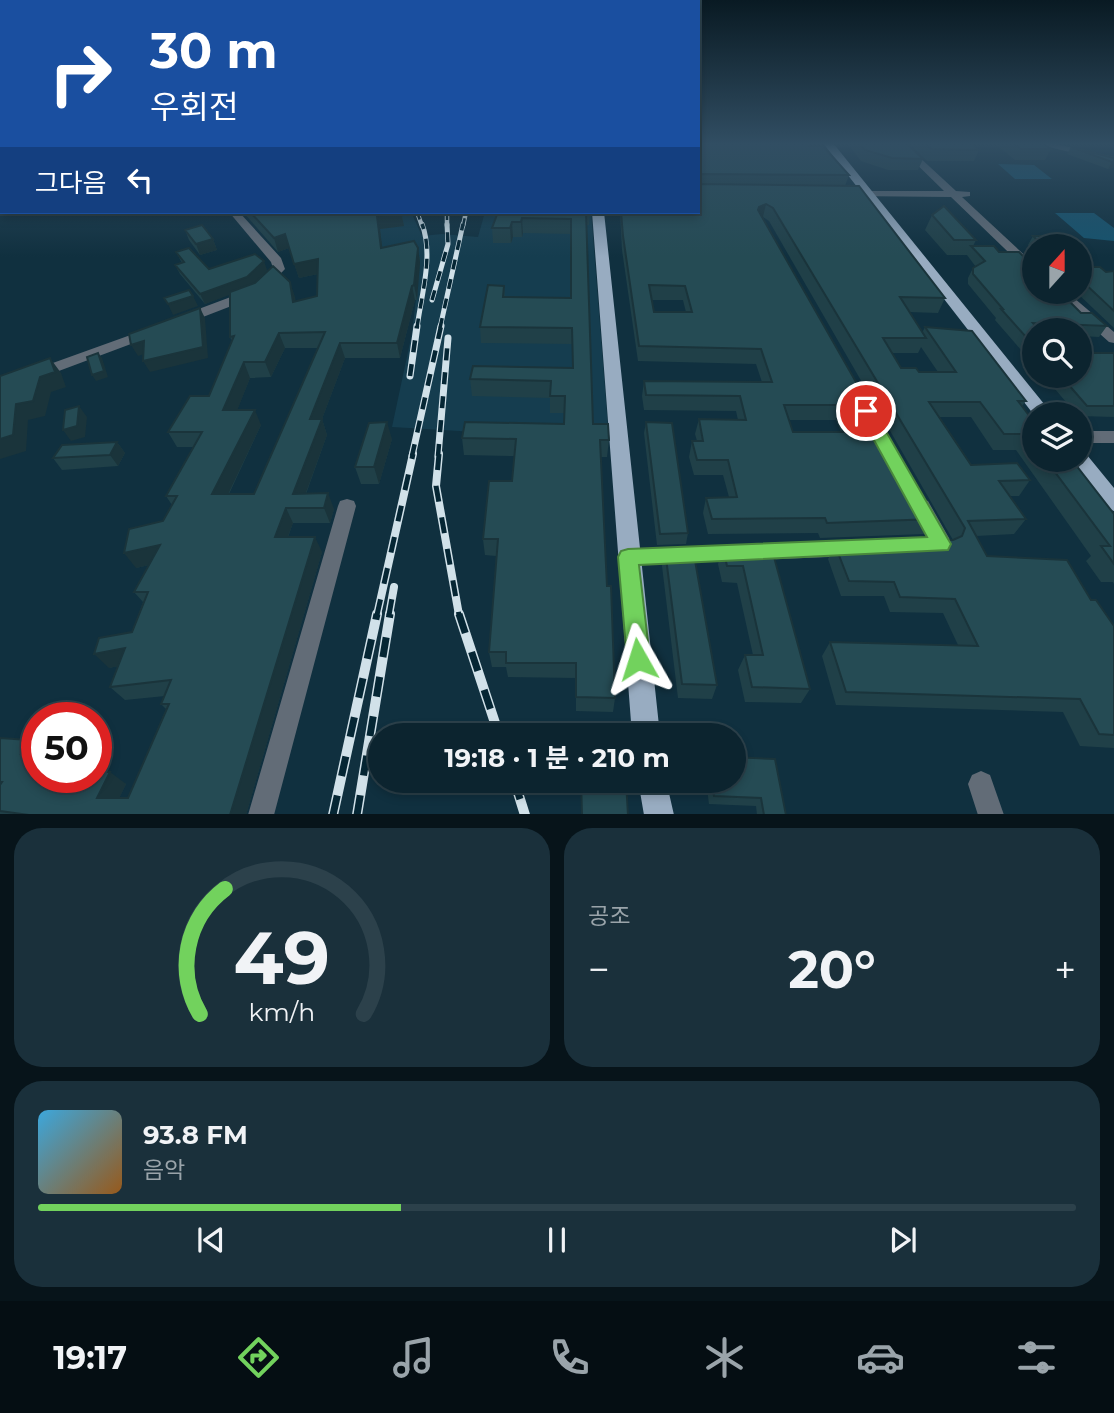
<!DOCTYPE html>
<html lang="ko">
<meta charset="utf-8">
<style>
:root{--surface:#0c242f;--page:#1a303b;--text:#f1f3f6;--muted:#9aa4aa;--line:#2c414b;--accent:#72d25d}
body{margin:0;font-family:Montserrat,"Noto Sans KR",sans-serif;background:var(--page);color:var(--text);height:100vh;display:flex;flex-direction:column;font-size:26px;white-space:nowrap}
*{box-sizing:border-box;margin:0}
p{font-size:23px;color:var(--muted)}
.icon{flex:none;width:38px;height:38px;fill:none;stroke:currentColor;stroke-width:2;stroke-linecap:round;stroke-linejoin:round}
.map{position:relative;height:814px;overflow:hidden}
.sheet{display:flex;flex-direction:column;gap:14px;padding:14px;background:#07141a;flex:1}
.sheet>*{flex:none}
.banner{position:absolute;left:0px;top:0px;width:700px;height:214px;box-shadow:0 4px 10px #0003,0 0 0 2px var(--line);background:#1a4fa0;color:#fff;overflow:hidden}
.needle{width:46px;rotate:21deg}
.fabs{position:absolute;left:1022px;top:234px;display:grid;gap:14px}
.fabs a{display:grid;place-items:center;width:70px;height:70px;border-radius:50%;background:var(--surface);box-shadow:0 4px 10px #0003,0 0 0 2px var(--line);font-size:35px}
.speed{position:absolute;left:21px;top:702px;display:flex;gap:14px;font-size:35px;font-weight:700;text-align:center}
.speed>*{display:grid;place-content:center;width:91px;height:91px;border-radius:50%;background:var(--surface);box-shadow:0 4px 10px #0003,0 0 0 2px var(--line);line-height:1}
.speed .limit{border:10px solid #d22;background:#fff;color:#111}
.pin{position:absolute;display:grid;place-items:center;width:60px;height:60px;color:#fff;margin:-30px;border:4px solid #fff;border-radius:50%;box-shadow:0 2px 7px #0007}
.me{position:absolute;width:77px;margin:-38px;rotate:354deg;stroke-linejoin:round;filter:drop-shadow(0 0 5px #0008)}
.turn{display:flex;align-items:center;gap:24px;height:147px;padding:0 35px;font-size:32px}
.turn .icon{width:91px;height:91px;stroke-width:2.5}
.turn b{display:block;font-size:49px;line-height:60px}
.then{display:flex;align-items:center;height:66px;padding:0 35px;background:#0003;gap:14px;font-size:26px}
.big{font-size:52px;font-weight:700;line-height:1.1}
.sheet .card{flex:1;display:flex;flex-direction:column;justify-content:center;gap:10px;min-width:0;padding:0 24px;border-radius:28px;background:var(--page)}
.sheet .dial{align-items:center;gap:0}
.dial svg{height:182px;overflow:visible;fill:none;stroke:var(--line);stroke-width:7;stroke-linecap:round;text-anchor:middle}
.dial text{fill:var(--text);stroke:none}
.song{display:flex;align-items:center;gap:21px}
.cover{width:84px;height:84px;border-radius:10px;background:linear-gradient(135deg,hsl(200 70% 55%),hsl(30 70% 35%))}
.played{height:7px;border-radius:4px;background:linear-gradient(90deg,var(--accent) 35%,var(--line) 35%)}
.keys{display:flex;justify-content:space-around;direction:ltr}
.heat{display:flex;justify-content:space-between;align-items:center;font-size:38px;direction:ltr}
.sheet .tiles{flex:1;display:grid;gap:14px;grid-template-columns:1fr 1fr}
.card:last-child{grid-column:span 2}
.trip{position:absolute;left:368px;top:723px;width:378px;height:70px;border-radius:35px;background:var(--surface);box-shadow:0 4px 10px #0003,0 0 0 2px var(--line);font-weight:700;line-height:70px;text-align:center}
.menu{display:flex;height:112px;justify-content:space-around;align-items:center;background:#050e13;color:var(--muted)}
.menu .icon{width:49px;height:49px}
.menu .active{color:var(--accent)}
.menu b{font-size:32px;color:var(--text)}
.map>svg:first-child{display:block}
</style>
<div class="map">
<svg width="1114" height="815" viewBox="0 0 1114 815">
<rect width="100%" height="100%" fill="#10303f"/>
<path fill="#153d4f" d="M400,212h11l11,24 20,-2 36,3 7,-25h106l18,228 -217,-13 20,-94 8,-69 -63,-14 2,-23z"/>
<path fill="#15536e" d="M998,164l36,1 18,14h-37z
M1055,213h39l20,15v13l-30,-3z"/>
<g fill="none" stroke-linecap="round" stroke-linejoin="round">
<path fill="#626c77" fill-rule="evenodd" d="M895,143h9l52,48 14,1v4l-8,1 72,67v10l-4,-1 -79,-76 -100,-1v-4l4,-1h89z
M1033,143h18l63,14v6z
M229,212h10l42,46 4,11 -25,26 -70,27h-10v-6l72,-27 21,-21 -2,-6z
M1053,292h14l47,40v11l-5,-1z
M150,328l7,4 -2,3 -155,58v-11z
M1080,431h34v12h-34z
M347,499l7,2 2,5 -82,309h-26l90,-309 2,-5z
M921,499l7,2 21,37 3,6 -3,6 -22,3 -7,-2 -3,-6 3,-6 8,-2 -16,-31 2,-5z
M853,540l7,2 3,6 -3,6 -7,2 -225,9 -7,-2 -3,-6 3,-6 7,-2z
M981,771l9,4 14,40h-26l-10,-31 4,-9z"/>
<path fill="#98acc1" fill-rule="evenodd" d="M823,143h10l220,272h-19z
M592,212h12l56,523h-28z
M1080,453l7,2 27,33v23l-7,-2 -34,-44 -2,-5h9z
M638,780h28l8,35h-30z"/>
<g stroke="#d1e1e9" stroke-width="4.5">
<path id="rail-far4" d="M417,212l5,14
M447,212v14
M463,226l3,-14"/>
</g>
<g stroke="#d1e1e9" stroke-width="5">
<path id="rail-far3" d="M432,300l16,-56 -1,-20
M417,328c4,-32 17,-73 5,-104
M440,328l23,-104"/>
</g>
<g stroke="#d1e1e9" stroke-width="7">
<path id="rail-far2" d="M410,376l7,-50
M412,456l29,-130
M438,456l10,-118"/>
</g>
<g stroke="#d1e1e9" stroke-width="8">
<path id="rail-far1" d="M439,454l-3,32 23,129
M377,615l36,-161
M389,615l5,-28"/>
</g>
<g stroke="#d1e1e9" stroke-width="10">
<path id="rail" d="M459,614l40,121
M514,780l11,35
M333,815l44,-201
M357,815l33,-201"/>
</g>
<use href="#rail-far4" stroke="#052634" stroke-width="2.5" stroke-dasharray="8" stroke-linecap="butt"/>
<use href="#rail-far3" stroke="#052634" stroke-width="3.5" stroke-dasharray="10" stroke-linecap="butt"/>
<use href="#rail-far2" stroke="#052634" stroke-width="4.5" stroke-dasharray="12" stroke-linecap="butt"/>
<use href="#rail-far1" stroke="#052634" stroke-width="5" stroke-dasharray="16" stroke-linecap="butt"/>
<use href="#rail" stroke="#052634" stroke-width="7" stroke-dasharray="20" stroke-linecap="butt"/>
</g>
<path fill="#204048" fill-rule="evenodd" d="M698,143l111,3 40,29 -4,11 100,112 -7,15 -29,-1 13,21 3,-6 101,74 -4,5 12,16v38h38l42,54v70l-1,-2h-12l-15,-21 5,-5 -75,-106h-23l-22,-33h-32l32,48 59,15 -11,16h-9l16,23 -12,15 -38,2 11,20 104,44 23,26v122l-34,-2 -17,-34 -227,-7 -14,-49 8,-14 128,3 -15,-32 -53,-1 -6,-16h-43l-13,-37 7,-14 118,-5 -184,-319 -6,-4h-1l172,302 -10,15 -104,4 -2,-5 -110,1 -5,-21 3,-15 23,-1 -6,-22h-29l-5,-18 3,-16h5l-2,-7 4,-15 39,1 -2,-9 -92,-1 -2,-14 2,-15 118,1 -6,-18 -118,-3 -16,-111 -2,-38h78zM652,300h31l3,12h-32zM921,347l17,25h-19l-18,-4 -9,-15h26zM789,420h47l5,12h-48z
M847,143h60l16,16 -5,11h-30l-27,-9z
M908,143h63l8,7 -5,11h-47z
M994,143h49l8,6 -6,11h-30z
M1071,147l43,11v9l-6,2 -41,-15z
M243,212h158l3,14 -24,3 2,18 36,1 2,14 -3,38h-2l-15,58h-55l-23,61 5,16 -21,59 28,15 -4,14h-37l-5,14 34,15 -76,263h-246v-77l29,2 8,5v32h59v-6l30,13 -7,14h9l38,-89 -5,-5 4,-8 -40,4 -15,-13 8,-21 -9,2 23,-36 11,-30 -9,-10 15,-27 -13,3 36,-63 -6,-9 27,-49h-16l-9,-15 41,-36 23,-55 -2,-4v-43l-25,10 -25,-30 -5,-9 7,-2 -6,-11 33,17 58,1 -13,14 36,-2 5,19 22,-5 1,-22 -19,4 -10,-30 -11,4zM285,348h33l-64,146h-25l32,-69 -24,-15 13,-32 21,-1z
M498,212h92l-1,13h-2l6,199 16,16 -2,17h-6l6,129 8,112 -2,14 -37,-1v-33l-68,-1 -2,-10h-14l-3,-15 7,-96 -11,-1 -2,-16 29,-58 2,-25 -50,-1 -2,-17 102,-14v-11h-14v-15l-78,-2 -2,-17 102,-11v-24l-91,-1 -1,-16 24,-41 1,11 66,1v-64l-48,-1 -1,4h-9l-2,6h-18l-1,-15z
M932,215l44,25 -3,6 26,6 82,61 26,13 -8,11 -19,-1v-5h-46v34l-39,-45 1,-2 -28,-34v-6l5,-10 3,-1 -9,-12h-20l-22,-25z
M185,230l28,9 4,11 -17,5 -11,-15z
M1033,236l31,11h-30v5l-6,-7z
M1080,260l9,7 17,5 8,-1v57l-38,-36h4z
M1114,353v64l-34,-1v-1h-3l-33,-39h36z
M646,422l42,111 -2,11 -29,1 -13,-112z
M392,439l-13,45h-18l-6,-17z
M117,442l8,11 -7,13 -56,4 -9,-12z
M771,546l39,143 -9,14 -56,-1 -7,-32 7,-15h8l-16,-72 -15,-1 -4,-18 5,-16z
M665,550l52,135 -5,14 -34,-1 -16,-132z
M733,757l53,58h-29l-1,-9 -47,-2 -3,-24h27z"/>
<path fill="#1a343b" d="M1114,161v6l-6,2 4,-7z
M766,204l-3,13 -7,3 3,-13z
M401,212l3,14 -24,3 4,33 -3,-14 -4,-32z
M522,218l1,15 -1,4 -1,-15z
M512,222l1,15 -2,6 -1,-15z
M285,234l4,14 -11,4 -4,-14z
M213,239l4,11 -17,5 -4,-11z
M418,248l2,14 -3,38 -3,-15z
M318,259l5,14 -24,5 -5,-14z
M264,261l3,9 -16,17 -46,17 -5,-10z
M290,282l5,15 3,19 -5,-14z
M412,286l3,14 -15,58 -3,-15z
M193,296l5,10 -25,9 -5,-11z
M200,308l5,10 3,40 -58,14 -7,-11z
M279,333l6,15 -14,29 -6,-15z
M144,341l6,11 -12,4 -7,-11z
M340,343l5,15 -23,61 5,16 -27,74 -7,-15 17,-75z
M98,353l4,5 6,19 -12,4 -4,-6z
M50,358l11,15 5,14 -15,5 -6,24 -17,4 -2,31 -26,8v-20l16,-35 24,-27z
M244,362l6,16 -19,48 -8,-16z
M79,406l8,11 -2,20 -14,4 -8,-11z
M255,410l6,15 -40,84 -9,-15z
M387,422l5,17 -13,45 -5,-17z
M117,442l8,11 -7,13 -8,-11z
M328,493l6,16 -4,14 -6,-15z
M286,508l7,15 -11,29 -7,-15z
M315,537l7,15 -76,263h-16z
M160,545l11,15 -35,8 -12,-15z
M125,648l14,14 -30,6 -15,-14z
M29,740l8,5v19l-16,-10z
M110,772l16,12 -12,25 -17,-11z"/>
<path fill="#254b54" stroke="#1a343b" stroke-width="2" fill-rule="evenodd" d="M698,143h109l2,3h14l26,29 -149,-1 -2,2z
M860,143h47l16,16 -31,-1 -27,-8z
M925,143h46l8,7 -48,-1z
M1014,143h29l8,6h-30z
M1071,147l43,11v3l-2,1z
M0,152h2v15h-2z
M698,184l161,2 86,112 -45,-1 26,41h-43l18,30h15l3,4h37l-31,-45 47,4 54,70h-8l16,21v22l-7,-10h-23l-24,-32h-51l42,63 46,-2 13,17 -31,1 27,38 -58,2 19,35 80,4 24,40h5l18,26v109l-15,-1 -19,-35 -234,-7 -16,-50 148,4 -23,-47 -55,-2 -6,-15 -45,-1 -14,-36 118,-5 9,-4 3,-8 -192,-320 -7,-4 -7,3 -1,3 176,309 -107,4 -2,-5 -113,1 -6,-21 31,-1 -9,-37h-31l-5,-19h11l-4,-22 47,1 -6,-24 -94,-1 -2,-14 128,1 -11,-33 -122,-3 -16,-110 -2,-24h77zM649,285l36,1 7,26h-38zM784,405h58l12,27h-61z
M944,206l32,34h-22l-22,-25z
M250,212h151l-24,4 4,32 33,-7 4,7 -4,37 -2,1 -15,57h-57l-30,76h12l-29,75 35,-1 -4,15h-38l-11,29h40l-85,278h-201l-29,-4v-26l2,-3h-2v-44l29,2 -8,14 16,2v21h59v-6l14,1 -13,26h31l41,-94h-8l10,-24 -61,7 15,-39 -31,6 5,-16 33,-6 16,-40h-14l26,-47 -36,8 5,-24 34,-8 14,-25h-11l36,-64h-34l22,-36h19l25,-60 -4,1v-45l25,-9 18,-17 17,16 3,20 24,-6 1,-37 -24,5 -9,-30 -11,4zM325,332l-71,162h-42l43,-84h-32l21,-48h21l14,-29z
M498,212h88l7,212h15l1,16h-9l7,146h4l4,112 -39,-1v-34h-70v-11h-17l9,-113h-15l6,-58h23l4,-42 -54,-1 3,-16 99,2 1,-28h-15l1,-15 -81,-2 3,-13 100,2 -1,-40 -92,-1 8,-42 16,1 -1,11 68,1v-79l-49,-1 -1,4h-9l-2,6h-18z
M202,225l11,14 -17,5 -11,-14z
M1033,236h18l13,11h-19z
M971,246h23l5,6h20l15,15v25h26l21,21h11l15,13 -74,-3 7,8h-6v15l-33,-37h2l-30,-35v-6l12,-7z
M189,248l20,21 46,-15 9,7 -17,16 -47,17 -25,-29 9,-3 -8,-10z
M1080,260l9,7h11l6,5 8,-1v40l-34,-32z
M189,290l4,6 -25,8 -4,-6z
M200,308l3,39 -60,14 1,-20 -13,4 -2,-11z
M98,353l6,18 -12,4 -5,-18z
M1080,353h34v53h-27l-26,-30h19z
M50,358l5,14 -15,5 -7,24 -17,3 -3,31 -13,4v-63z
M79,406l-2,20 -14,4 2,-20z
M387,422l-13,45h-19l14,-44z
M646,422l26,1 16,110 -28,1z
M117,442l-7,13 -57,3 9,-13z
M1046,460h26l42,54v50l-13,-18h9z
M771,546l39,143 -58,-2 -7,-32h18l-20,-89h-16l-4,-18z
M693,549l24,136 -35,-1 -17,-134z
M733,755v2l42,2 11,56h-22l-3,-17 -47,-2 -2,-16h21z
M581,780h45l2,35h-46z"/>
<linearGradient id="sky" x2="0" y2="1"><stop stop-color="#091a23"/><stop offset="0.56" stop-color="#314e63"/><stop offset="1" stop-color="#314e63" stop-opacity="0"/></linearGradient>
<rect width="1114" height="257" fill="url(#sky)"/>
<path fill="#72d25d" stroke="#4a883c" stroke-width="2" d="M866,405l6,2 76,132 3,5 -3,6 -309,15 11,94 -4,8 -8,3 -8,-3 -3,-8 -9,-102 3,-6 7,-2 299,-12 -69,-126z"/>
</svg>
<div class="fabs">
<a><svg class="needle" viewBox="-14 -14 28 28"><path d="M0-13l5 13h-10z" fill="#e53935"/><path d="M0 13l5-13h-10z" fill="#9aa4aa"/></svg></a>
<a><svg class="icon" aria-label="search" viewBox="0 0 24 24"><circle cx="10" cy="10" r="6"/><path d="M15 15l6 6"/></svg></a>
<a><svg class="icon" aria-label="layers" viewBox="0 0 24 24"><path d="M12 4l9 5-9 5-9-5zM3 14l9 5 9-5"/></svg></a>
</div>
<div class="speed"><div class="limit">50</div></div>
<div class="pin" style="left:866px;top:411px;background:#d93025"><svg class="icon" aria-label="arrive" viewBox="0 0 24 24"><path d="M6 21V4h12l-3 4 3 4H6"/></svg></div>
<svg class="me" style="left:638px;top:659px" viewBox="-20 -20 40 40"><path d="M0-17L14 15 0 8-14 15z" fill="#72d25d" stroke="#fff" stroke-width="4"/></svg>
<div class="trip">19:18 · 1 분 · 210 m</div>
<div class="banner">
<div class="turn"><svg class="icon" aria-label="right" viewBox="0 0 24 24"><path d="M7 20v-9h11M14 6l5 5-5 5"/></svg><div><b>30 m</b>우회전</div></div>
<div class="then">그다음<svg class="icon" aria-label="left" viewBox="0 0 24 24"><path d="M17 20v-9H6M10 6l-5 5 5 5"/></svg></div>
</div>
</div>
<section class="sheet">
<div class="tiles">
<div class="card dial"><svg viewBox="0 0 100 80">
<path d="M14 69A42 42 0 1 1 86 69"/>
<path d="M14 69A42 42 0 0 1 25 14" stroke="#72d25d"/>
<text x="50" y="56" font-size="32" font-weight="700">49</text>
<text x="50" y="72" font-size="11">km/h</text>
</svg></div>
<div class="card"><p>공조</p>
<div class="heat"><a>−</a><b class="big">20°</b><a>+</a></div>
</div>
<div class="card">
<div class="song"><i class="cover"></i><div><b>93.8 FM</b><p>음악</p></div></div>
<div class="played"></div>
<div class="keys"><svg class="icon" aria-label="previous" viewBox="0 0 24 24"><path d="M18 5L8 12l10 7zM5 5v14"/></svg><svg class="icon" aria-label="pause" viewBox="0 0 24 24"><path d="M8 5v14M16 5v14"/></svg><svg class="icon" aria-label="next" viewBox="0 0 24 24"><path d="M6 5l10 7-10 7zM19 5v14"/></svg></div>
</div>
</div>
</section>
<nav class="menu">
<b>19:17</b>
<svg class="icon active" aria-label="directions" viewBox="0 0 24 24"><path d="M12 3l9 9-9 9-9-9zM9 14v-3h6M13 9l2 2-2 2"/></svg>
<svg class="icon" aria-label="music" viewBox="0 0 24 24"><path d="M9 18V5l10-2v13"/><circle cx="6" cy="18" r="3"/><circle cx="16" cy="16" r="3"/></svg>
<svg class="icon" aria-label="phone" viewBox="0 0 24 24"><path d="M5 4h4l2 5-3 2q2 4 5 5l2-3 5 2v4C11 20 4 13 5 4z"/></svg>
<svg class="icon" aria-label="climate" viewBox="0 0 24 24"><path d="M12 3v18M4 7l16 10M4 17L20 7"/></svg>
<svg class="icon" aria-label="car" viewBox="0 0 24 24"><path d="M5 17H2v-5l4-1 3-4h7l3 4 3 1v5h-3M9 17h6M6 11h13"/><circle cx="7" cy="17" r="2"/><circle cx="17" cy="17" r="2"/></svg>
<svg class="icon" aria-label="filters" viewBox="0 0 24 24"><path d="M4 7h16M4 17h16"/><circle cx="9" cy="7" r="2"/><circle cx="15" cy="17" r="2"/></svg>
</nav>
